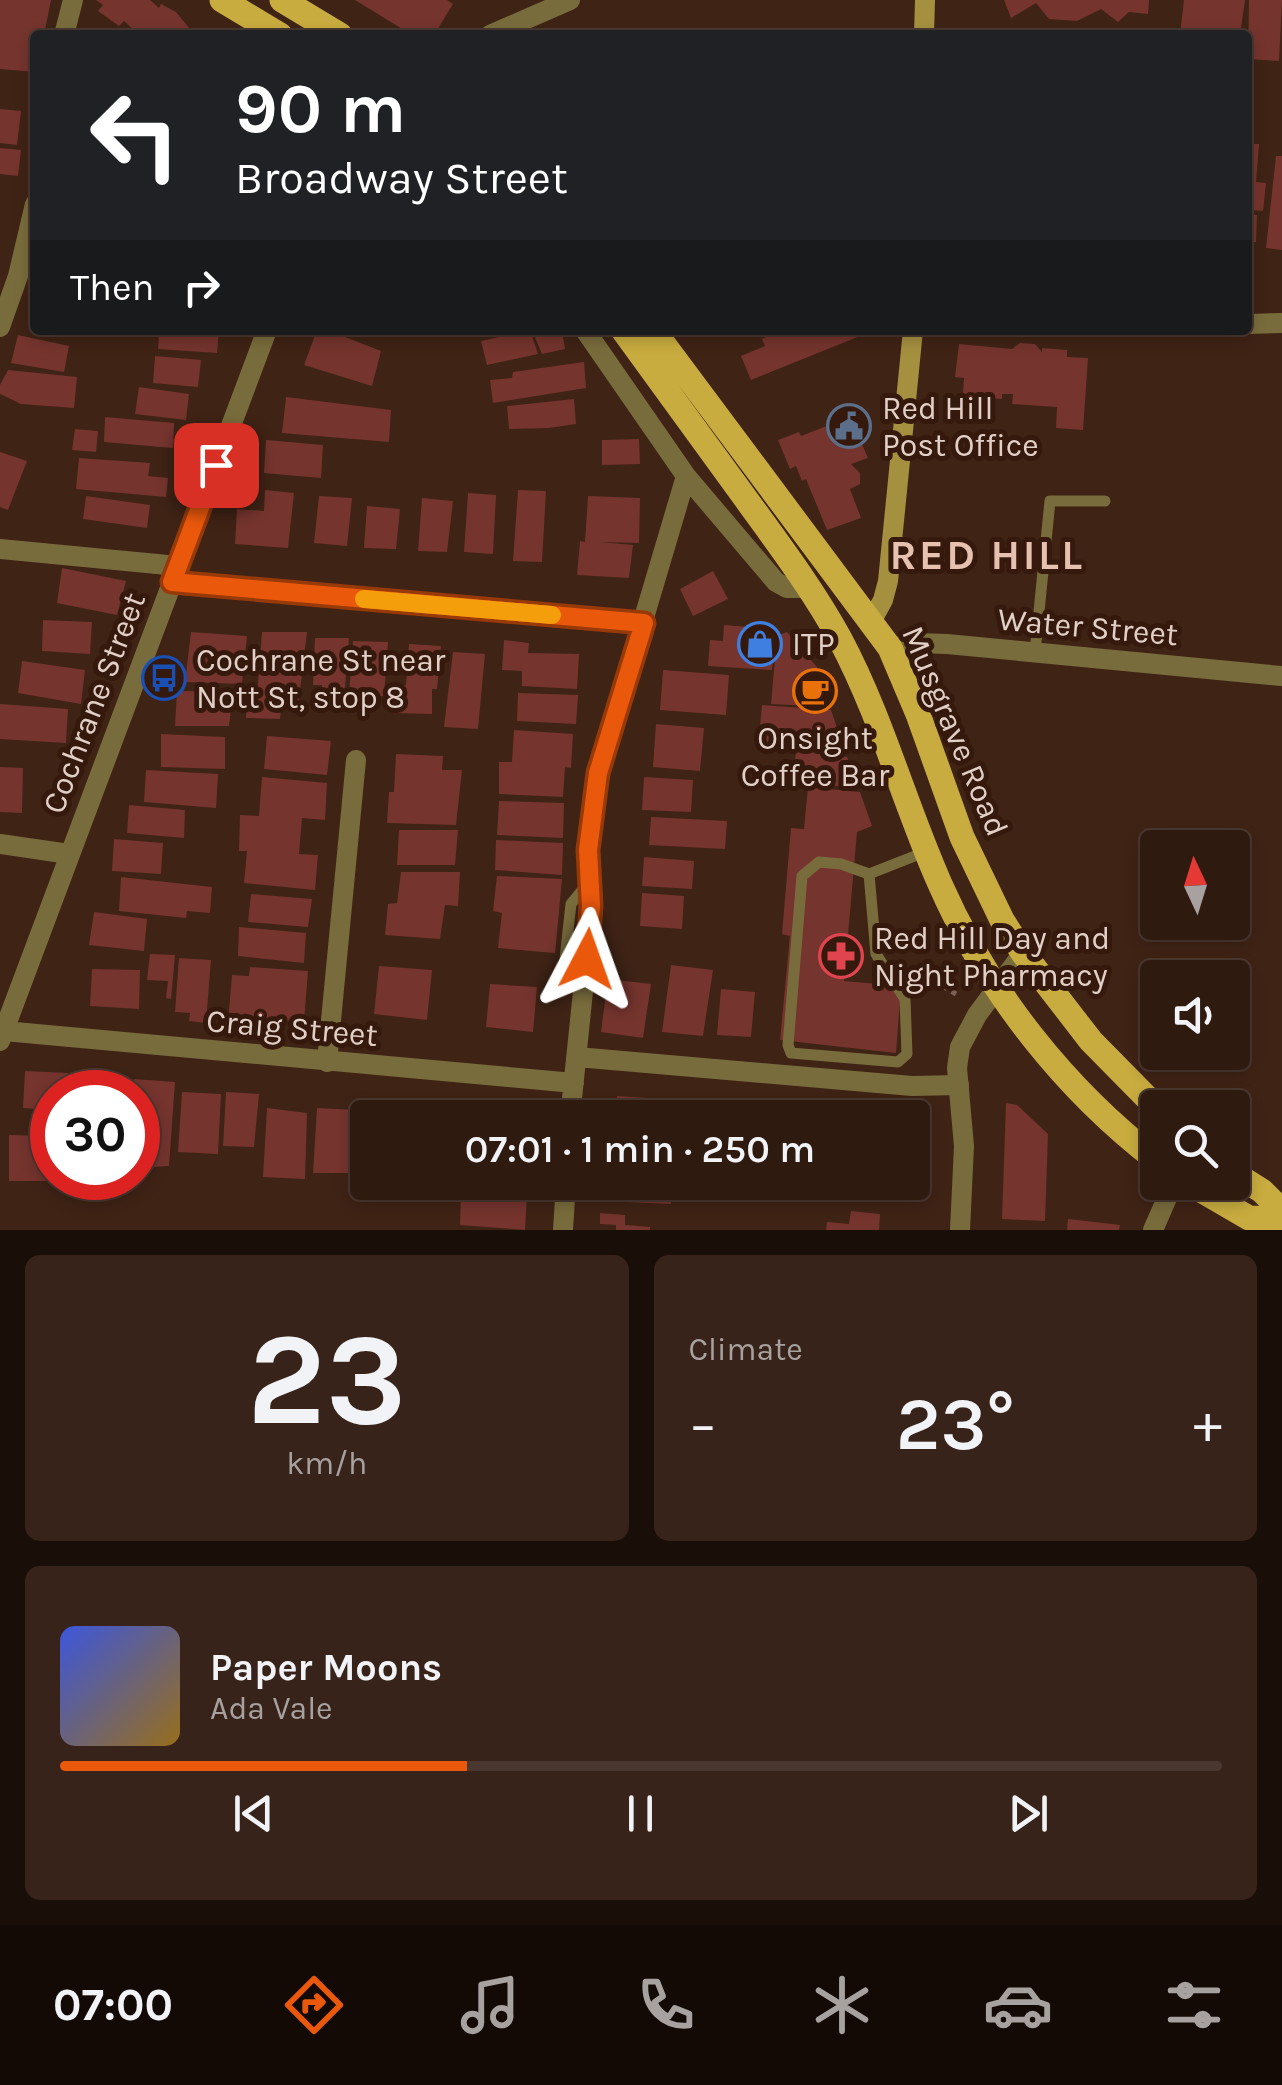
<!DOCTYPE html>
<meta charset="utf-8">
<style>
:root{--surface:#2f1a10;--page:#372319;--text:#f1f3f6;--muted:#a7a19f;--line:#4a3830;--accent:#ea580c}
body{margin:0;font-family:Karla,sans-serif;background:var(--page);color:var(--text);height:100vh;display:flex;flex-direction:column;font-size:38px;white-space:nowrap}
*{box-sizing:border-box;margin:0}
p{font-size:32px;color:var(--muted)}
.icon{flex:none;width:55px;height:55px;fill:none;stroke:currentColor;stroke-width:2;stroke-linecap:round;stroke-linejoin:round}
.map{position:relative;height:1230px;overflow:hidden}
.drawer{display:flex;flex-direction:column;gap:25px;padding:25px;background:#1a0e09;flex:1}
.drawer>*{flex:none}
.top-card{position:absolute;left:30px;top:30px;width:1222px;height:305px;border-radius:10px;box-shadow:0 5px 15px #0003,0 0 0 2px var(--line);background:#202124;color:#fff;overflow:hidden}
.needle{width:65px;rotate:356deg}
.tools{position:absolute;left:1140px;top:830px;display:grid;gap:20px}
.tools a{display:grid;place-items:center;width:110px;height:110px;border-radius:10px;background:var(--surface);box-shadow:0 5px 15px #0003,0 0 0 2px var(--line);font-size:50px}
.speed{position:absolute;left:30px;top:1070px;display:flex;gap:20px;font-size:50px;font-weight:700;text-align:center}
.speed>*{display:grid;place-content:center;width:130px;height:130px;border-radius:50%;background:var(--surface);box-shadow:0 5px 15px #0003,0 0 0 2px var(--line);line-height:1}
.speed .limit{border:15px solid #d22;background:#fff;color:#111}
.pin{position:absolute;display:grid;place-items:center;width:85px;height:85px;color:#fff;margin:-42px;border-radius:20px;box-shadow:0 5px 15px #0006}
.me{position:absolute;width:110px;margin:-55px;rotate:4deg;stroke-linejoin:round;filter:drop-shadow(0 0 8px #0008)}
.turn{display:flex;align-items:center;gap:35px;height:210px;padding:0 40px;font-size:45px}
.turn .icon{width:130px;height:130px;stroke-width:2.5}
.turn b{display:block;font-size:70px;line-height:85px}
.then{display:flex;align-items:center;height:95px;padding:0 40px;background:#0003;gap:20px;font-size:38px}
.big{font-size:75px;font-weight:600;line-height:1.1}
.drawer .tile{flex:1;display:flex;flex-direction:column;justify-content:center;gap:15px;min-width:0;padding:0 35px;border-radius:15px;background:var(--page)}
.drawer .dial{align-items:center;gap:0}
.dial b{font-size:130px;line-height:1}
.song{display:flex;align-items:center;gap:30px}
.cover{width:120px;height:120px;border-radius:15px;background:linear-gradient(135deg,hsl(230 70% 55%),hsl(40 70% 35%))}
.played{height:10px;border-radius:5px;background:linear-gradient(90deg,var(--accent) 35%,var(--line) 35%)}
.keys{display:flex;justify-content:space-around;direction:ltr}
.heat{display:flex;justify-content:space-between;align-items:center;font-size:55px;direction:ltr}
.drawer .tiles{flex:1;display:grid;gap:25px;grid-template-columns:1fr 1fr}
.tile:last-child{grid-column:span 2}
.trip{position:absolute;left:350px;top:1100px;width:580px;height:100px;border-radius:10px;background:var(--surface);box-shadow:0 5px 15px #0003,0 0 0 2px var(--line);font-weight:600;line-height:100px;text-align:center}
.tabs{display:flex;height:160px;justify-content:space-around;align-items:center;background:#130a06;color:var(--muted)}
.tabs .icon{width:70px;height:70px}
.tabs .on{color:var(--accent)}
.tabs b{font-size:45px;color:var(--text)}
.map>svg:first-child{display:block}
</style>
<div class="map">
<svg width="1282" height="1230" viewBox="0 0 1282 1230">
<rect width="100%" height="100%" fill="#3f2315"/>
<path fill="#75342e" d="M0,0h51l-7,35h-9v37l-35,-3z
M96,0h54l9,8 2,-4 15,8 14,17 -4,6h-47l-15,-14 -5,5 -21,-15 5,-6z
M355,0h92l6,4 -19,31h-22z
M1004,0h145l-1,14 -19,-2 -11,10 -17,-13 -24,12 -28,-2 -13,-16 -25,15z
M1184,0h61l-5,35h-60z
M1249,0h33l-3,61 -31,-2z
M0,109l21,2 -4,34 -17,-2z
M1248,144h11l-3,38 10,1 -3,28 -12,-1v4l6,1 -1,27h-8z
M0,148l21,2 -3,26 -18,-2z
M1276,156h6v94l-16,-2z
M179,330h40l-2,23 -59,-4 1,-15 20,2z
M317,330h10l54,21 -9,35 -68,-21z
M530,330l8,24 -51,11 -6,-24z
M532,330h31l5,6 -5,1 2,12 -23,5z
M775,330h100l-124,50 -10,-24 24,-10 -3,-7 14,-6z
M18,335l51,11 -5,26 -53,-9z
M1020,343l15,1 7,8v-4l25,2v7l21,1 -5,72 -27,-2 1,-21 -45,-3 1,-10h-11v5l-35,-3 -4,-3 1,-15 -9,-1 4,-33 53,5z
M155,356l46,4 -3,27 -45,-4z
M584,362l2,26 -93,15 -3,-23 22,-2 1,-6z
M8,370l69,7 -3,31 -53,-4 -21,-10v-9z
M139,387l50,7 -3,26 -51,-6z
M286,397l105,13 -2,32 -107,-9z
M574,399l2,25 -27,4 -40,1 -2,-23z
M105,417l69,6 -1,25 -69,-6z
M850,417l18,41 -17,6 9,9v11l-10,5 11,29 -34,12 -21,-51 -4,2 -6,-15 -6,3 -12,-29 21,-8 2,4z
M75,429l23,2 -2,21 -24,-2z
M639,439l1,25 -38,1v-25z
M266,440l57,5 -2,33 -57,-5z
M0,452l27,9 -19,49 -8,-3z
M79,458l71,5 -2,13 20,2 -2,19 -90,-8z
M265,490l29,3 -6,55 -53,-4 2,-35 27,2z
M518,490l28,1 -4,71 -29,-1z
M468,493l28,2 -3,59 -29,-2z
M86,496l64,9 -3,23 -64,-9z
M319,496l33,2 -5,48 -33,-3z
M588,496l52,2 -1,45 -39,-1 33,3 -4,33 -52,-3 3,-34 5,1z
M422,498l31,3 -6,51 -29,-1z
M367,506l33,3 -4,40 -32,-1z
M62,568l64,13 -9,34 -60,-12z
M713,571l15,28 -35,17 -13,-27z
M43,620l49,2 -2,32 -48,-3z
M724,625l51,4 -3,41 -64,-4 2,-26 13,1z
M191,632l56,4 -5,48 -57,-2z
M262,632h45l-9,75h-17l-1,12 -34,-1 2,-34h10z
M787,632l30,35 13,40 -59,-3 6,-68z
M315,638h34l-5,60 -22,-2v-11h-9z
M504,640l25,3 -1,10 51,1 -2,35 -55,-3v-15l-20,-1z
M353,641l35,1 -4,54 -35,-1z
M409,644l32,2 -4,43h-5v25l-39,-1 3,-27 10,-1z
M453,652l32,2 -7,75 -34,-2z
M22,661l63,9 -4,34 -63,-11z
M663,670l66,5 -3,40 -66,-5z
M177,691l56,1 -4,34h-54z
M518,693l60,2 -2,29 -59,-3z
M0,704l68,5 -2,34 -66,-4z
M762,705l69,5 15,44 -40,-2 41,5 12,31 -66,-6 3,-31 -38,-3z
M656,724l48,4 -4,43 -47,-4z
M514,730l59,4 -2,34 -6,-1 -2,30 -64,-3v-32h13z
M161,734l64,3v32l-64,-2z
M267,736l64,5 -4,34 -63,-6z
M396,754l47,2 -1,14h20l-6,55 -69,-2 2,-31h5z
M0,767l23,1 -1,45 -22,-1z
M146,770l72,4 -2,34 -72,-6z
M262,777l65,6 -2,37 -23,-2 -3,36 19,1 -3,35 -71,-7 3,-32h-8l1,-36 19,1z
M644,777l49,3 -2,32 -49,-2z
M808,787l52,5 12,34 -15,6 -13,149 57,5 -5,67 -116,-13 10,-104 -8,-2 9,-106 13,1z
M499,801l65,2 -1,35 -66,-3z
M129,805l56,5 -1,28 -57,-5z
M651,817l76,4 -2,28 -76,-4z
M399,830h59l-3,35h-58z
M114,839l49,4 -2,31 -49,-3z
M496,840l67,3 -1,32 -67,-5z
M644,857l50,4 -2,28 -50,-3z
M401,872h59l-2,34 -13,-1 -5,34 -55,-4 3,-31 9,-1z
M497,876l65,3 -7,74 -57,-5 4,-35 -9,-2z
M121,877l91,10 -2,26 -23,-2 -1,7 -67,-7z
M642,893l42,3 -2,33 -42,-3z
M251,894l61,5 -4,28 -60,-5z
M94,912l53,7 -3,32 -55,-6z
M239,927l67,6 -2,30 -66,-7z
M150,954l25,1 -4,44 -5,-1 2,-17 -21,-1z
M179,958l32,2 -5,63 -17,-2 1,-8 -15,-1z
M671,965l42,5 -10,66 -41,-4z
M379,966l53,4 -5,50 -53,-6z
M250,967l58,4 -4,51 -56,-6v7h-20l4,-48 17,1z
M92,969l48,1 -1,39 -49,-3z
M608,979l43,5 -8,54 -42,-6z
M490,984l47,3 -4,45 -47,-5z
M721,989l34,3 -4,45 -34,-2z
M25,1071l43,2 -1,19h-15v18l-29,-2z
M94,1078l33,1 -1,13h-33z
M134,1079l41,3 -6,84 -17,1 1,-26h-8v-9h-7z
M182,1092l39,2 -3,60 -40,-2z
M226,1092l33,2 -5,53 -31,-1z
M617,1096l59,4 -2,18h-59z
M707,1098l35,1 -1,19h-56v-11l22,1z
M1006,1103l11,2 31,29 -3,87 -43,-2z
M756,1104l38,2 -1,12h-37z
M850,1105l49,2 -1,11h-49z
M473,1107l56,2 -1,9h-56z
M267,1108l40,5 -2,66 -42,-2z
M317,1108l40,2 -6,63h-38z
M362,1110l43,3v5h-37v65l-13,-1z
M9,1135l43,1v42h8v3h-51z
M605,1182h67l-1,22 -66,-3z
M828,1182h68l-2,20 -67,-3z
M461,1190l66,3 -2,37 -65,-5z
M851,1211l29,3 -1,16h-53l1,-8 22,2z
M600,1213l25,2v10l25,2v3h-34v-5l-16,-1z
M1068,1219l52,6 -1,5h-52z"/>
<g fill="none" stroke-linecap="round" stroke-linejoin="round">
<path stroke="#7b6256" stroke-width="5" stroke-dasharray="10 5" stroke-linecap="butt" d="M926,976l30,18"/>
<path stroke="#796c3c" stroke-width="11" d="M1035,652l15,-151h55
M869,874l7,80 29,45 2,55 -9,8 -107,-9 -3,-8 14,-169 17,-14 22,2 28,10 56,-22
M565,959l6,-55 18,-22"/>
<path stroke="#796c3c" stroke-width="20" d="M64,35l9,-35
M490,35l80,-35
M1248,324l34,-1
M0,327l18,-51 17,-72
M585,330l101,146 90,106 11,6h21
M0,549l178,17
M172,582l472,41
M890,648l26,-5 31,1 334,32
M0,844l69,10
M4,1031l570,52
M577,1057l335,29 47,-1
M327,1062l29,-302
M570,1118l20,-195 -1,-73 9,-77 88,-297
M563,1230l3,-48
M1153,1230l21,-48"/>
<path stroke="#796c3c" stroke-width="20" d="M0,1041l267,-711
M960,1230l4,-84 -7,-78 3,-21 17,-32 46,-62"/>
<path stroke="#a59040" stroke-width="20" d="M924,35l1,-35
M872,620l11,-20 5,-19 25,-251"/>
<path stroke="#c8ac3f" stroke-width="25" d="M222,0l58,35
M282,0l58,35
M623,330c40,55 80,110 120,165 34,47 69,93 97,144 42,79 64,164 100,245 47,107 125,206 218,277
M653,330l237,318 28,66 44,123 40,83 21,33 68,88 67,68
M1232,1172l30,19 20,20
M1187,1182l62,36 33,1"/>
</g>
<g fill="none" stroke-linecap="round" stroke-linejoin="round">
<g stroke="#983908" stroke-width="25">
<path id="route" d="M216,465l-44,117 472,41 -46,150 -10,77 3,56 -4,53"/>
</g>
<use href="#route" stroke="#ea580c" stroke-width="18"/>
<path stroke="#f59e0b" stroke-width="18" d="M364,599l188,16"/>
</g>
<defs>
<g id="civic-ring" transform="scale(2.25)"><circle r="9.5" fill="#34190c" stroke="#5c6f8a" stroke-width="1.5"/><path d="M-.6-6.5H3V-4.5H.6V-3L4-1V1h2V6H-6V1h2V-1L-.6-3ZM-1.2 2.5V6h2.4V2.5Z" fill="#5c6f8a"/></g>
<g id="shop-ring" transform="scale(2.25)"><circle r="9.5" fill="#34190c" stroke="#3f7fe0" stroke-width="1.5"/><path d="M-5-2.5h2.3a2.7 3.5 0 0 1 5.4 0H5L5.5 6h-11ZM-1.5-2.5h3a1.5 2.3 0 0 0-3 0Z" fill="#3f7fe0"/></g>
<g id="bus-ring" transform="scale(2.25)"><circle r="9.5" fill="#34190c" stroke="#1a4fb4" stroke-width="1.5"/><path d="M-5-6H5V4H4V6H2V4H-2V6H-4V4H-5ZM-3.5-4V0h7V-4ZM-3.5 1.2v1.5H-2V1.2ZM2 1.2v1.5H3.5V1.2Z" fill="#1a4fb4"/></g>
<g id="cafe-ring" transform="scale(2.25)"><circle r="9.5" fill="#34190c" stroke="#e8710a" stroke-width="1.5"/><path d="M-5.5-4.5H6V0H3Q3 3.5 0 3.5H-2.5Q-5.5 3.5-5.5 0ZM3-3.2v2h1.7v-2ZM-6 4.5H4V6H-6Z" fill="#e8710a"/></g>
<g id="pharmacy-ring" transform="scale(2.25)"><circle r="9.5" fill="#34190c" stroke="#e0444e" stroke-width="1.5"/><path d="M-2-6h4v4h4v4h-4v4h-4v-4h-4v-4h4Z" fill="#e0444e"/></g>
</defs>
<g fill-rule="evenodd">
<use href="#civic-ring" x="849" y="426"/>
<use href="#shop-ring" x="760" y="644"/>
<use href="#bus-ring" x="164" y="678"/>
<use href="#cafe-ring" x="815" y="691"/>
<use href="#pharmacy-ring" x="841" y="956"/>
</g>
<g text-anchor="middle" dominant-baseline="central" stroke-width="10" stroke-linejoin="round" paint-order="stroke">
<g font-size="32" fill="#e2cfc6" stroke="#34190c" text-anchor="start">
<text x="882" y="408">Red Hill<tspan x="882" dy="37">Post Office</tspan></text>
<text x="792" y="644">ITP</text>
<text x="196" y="660">Cochrane St near<tspan x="196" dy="37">Nott St, stop 8</tspan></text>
<text x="815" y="738" text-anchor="middle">Onsight<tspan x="815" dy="37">Coffee Bar</tspan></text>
<text x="874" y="938">Red Hill Day and<tspan x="874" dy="37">Night Pharmacy</tspan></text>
</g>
<g font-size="32" fill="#e2cfc6" stroke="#34190c">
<text transform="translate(1088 627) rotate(5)">Water Street</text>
<text transform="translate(94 703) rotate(-69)">Cochrane Street</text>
<text transform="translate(955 731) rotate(67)">Musgrave Road</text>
<text transform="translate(292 1028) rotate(5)">Craig Street</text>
</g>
<g font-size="42" font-weight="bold" letter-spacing="2.5" fill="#e7c1b0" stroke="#34190c">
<text x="987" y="555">RED HILL</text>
</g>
</g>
</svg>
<div class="tools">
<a><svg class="needle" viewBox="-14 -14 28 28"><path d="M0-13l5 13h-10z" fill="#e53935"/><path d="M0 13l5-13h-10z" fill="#a7a19f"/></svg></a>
<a><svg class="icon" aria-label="sound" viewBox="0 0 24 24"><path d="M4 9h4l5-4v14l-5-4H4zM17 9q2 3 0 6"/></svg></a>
<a><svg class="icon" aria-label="search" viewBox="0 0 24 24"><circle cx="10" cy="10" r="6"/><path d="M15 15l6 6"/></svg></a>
</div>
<div class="speed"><div class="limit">30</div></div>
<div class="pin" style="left:216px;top:465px;background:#d93025"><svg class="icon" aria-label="arrive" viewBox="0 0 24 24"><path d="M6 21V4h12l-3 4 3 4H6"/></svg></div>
<svg class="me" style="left:587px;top:959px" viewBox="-20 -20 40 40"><path d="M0-17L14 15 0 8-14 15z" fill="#ea580c" stroke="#fff" stroke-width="4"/></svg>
<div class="trip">07:01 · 1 min · 250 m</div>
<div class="top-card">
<div class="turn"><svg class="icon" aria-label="left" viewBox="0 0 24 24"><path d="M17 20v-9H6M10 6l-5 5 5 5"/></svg><div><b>90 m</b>Broadway Street</div></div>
<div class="then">Then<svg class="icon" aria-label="right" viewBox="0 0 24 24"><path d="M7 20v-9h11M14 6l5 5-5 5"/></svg></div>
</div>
</div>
<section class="drawer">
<div class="tiles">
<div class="tile dial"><b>23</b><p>km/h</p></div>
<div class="tile"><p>Climate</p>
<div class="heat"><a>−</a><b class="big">23°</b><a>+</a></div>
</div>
<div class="tile">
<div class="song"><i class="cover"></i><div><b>Paper Moons</b><p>Ada Vale</p></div></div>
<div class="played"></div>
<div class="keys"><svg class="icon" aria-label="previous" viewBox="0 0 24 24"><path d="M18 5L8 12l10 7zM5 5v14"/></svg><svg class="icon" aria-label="pause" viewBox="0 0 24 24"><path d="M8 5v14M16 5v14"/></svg><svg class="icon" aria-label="next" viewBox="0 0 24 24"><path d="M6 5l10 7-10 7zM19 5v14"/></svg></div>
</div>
</div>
</section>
<nav class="tabs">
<b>07:00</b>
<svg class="icon on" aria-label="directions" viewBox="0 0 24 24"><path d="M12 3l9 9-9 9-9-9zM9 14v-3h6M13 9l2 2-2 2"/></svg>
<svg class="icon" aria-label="music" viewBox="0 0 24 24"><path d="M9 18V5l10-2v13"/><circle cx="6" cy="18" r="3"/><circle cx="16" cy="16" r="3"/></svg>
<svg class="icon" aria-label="phone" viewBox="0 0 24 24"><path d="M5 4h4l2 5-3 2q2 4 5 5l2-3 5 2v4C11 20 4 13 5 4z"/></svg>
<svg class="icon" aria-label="climate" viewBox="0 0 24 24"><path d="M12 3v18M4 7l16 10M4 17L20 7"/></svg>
<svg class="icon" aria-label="car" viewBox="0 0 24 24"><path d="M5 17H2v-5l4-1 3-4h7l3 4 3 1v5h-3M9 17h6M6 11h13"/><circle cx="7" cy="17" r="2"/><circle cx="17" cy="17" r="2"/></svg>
<svg class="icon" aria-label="filters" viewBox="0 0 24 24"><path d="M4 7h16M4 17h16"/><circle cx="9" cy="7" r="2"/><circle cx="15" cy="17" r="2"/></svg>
</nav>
